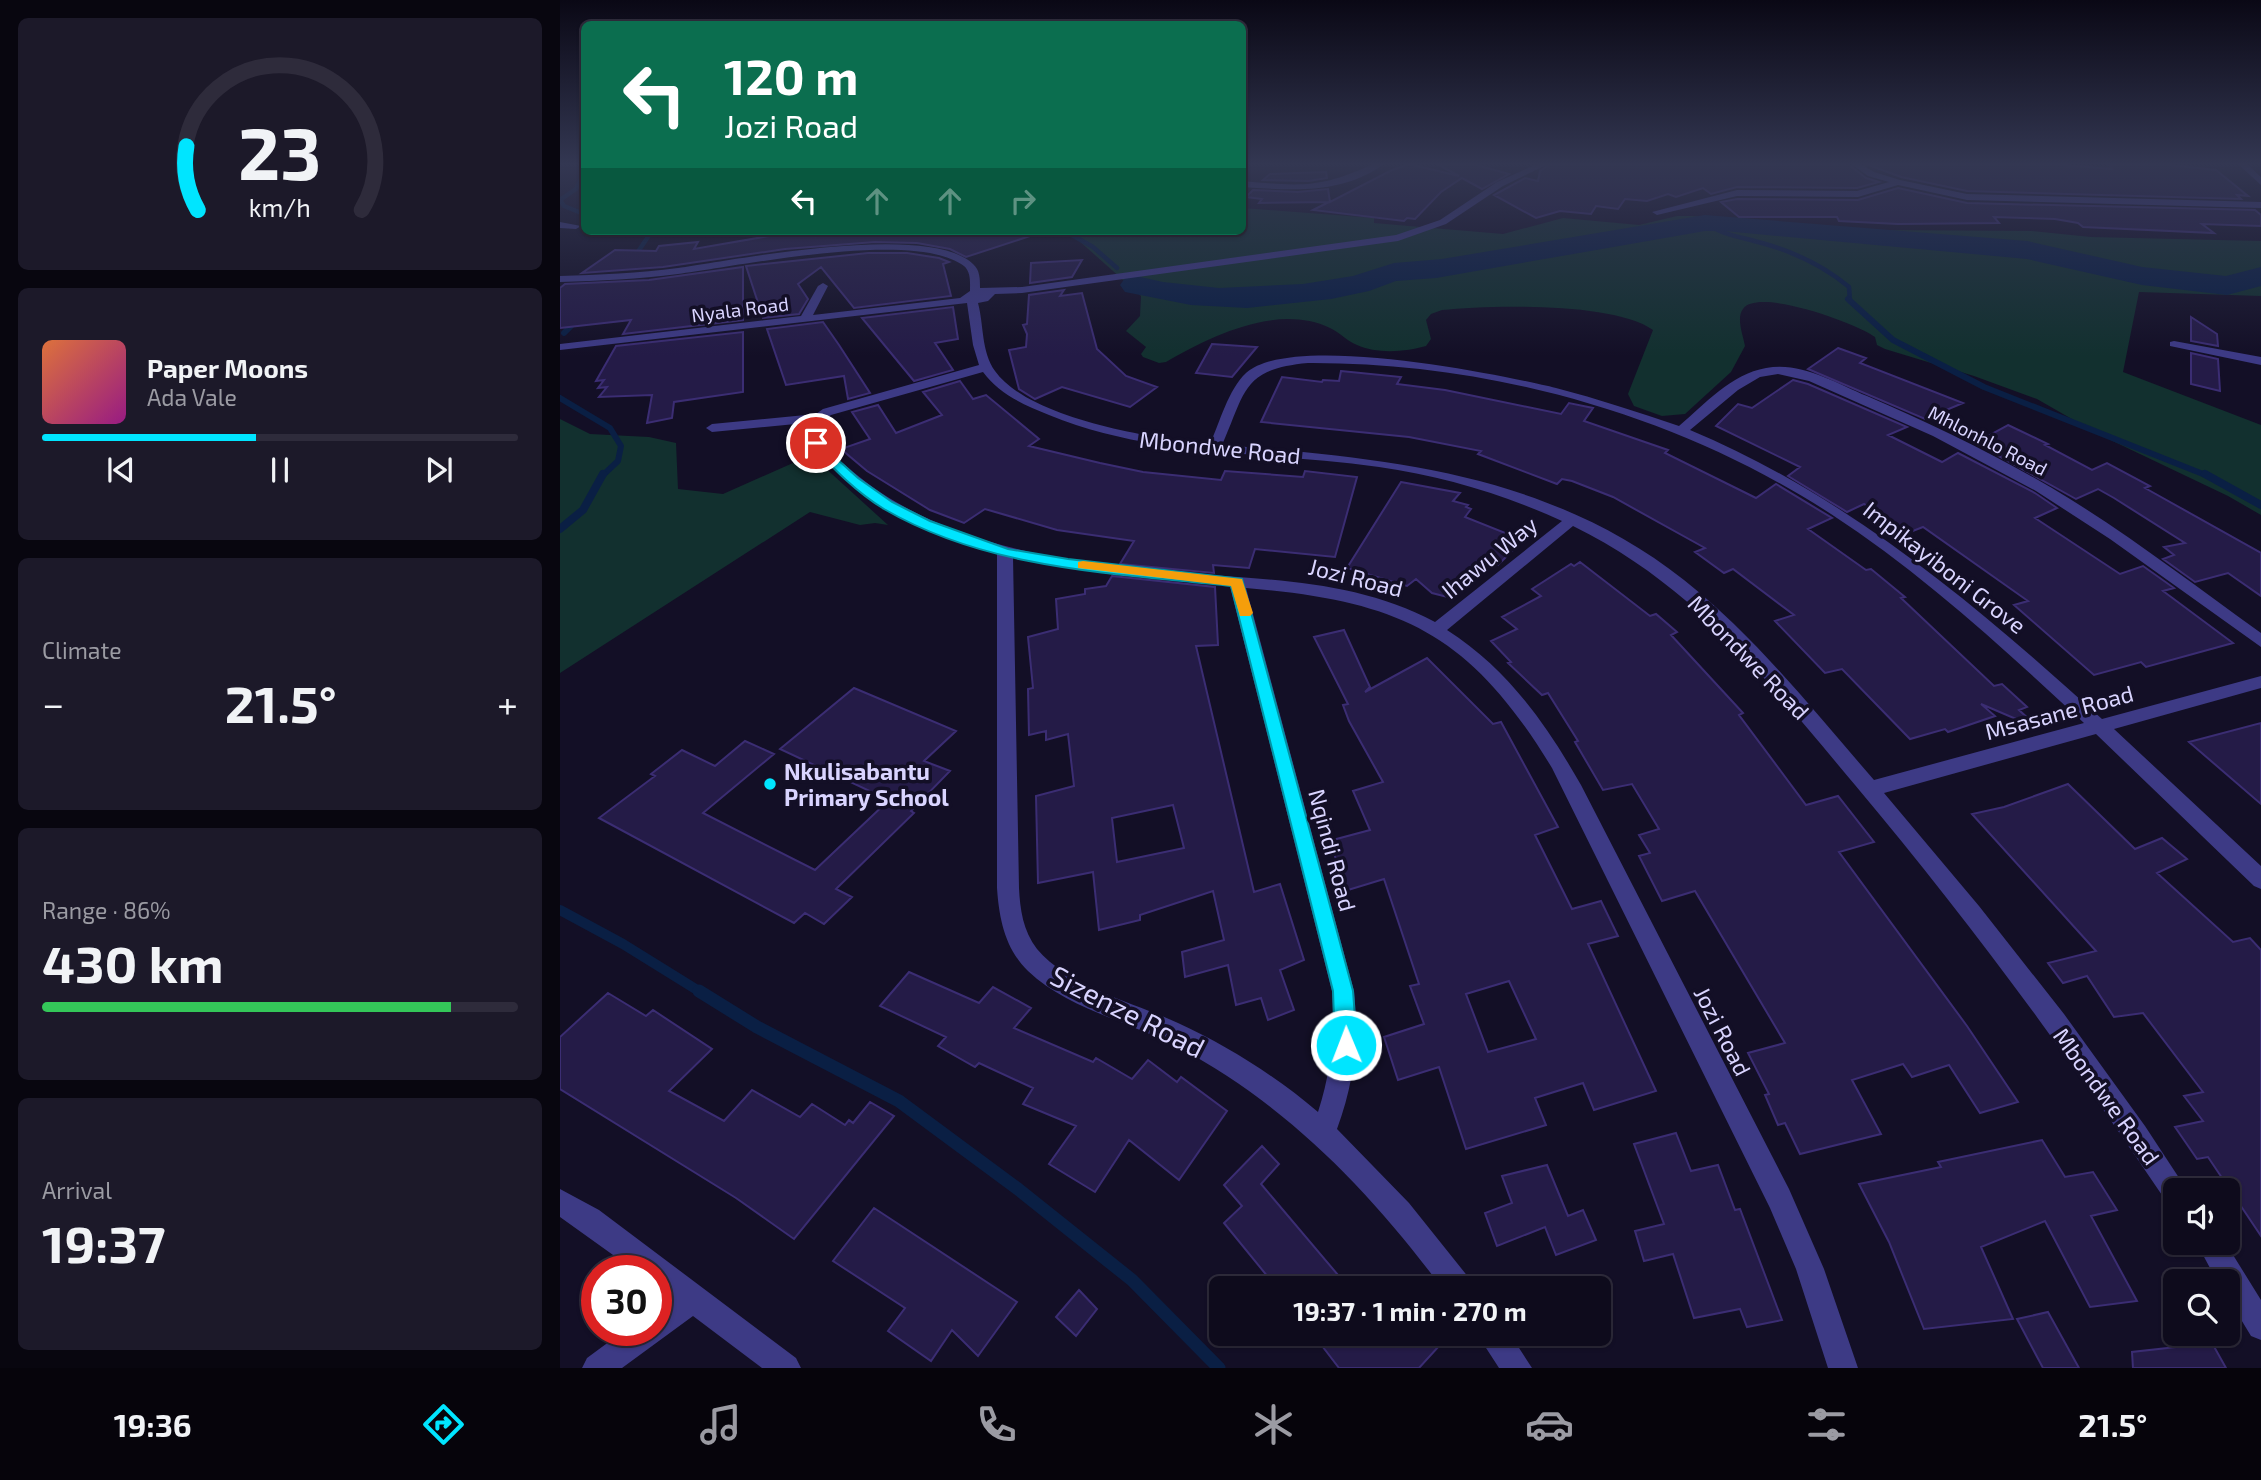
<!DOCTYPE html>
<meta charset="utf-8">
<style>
:root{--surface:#0e0b1c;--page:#1c1929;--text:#f1f3f6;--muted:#9b9ba3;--line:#2e2b3b;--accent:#00e5ff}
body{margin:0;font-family:"Exo 2",sans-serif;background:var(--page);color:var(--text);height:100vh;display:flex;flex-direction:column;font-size:26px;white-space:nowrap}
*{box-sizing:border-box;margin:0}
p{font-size:23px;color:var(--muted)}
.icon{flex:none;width:38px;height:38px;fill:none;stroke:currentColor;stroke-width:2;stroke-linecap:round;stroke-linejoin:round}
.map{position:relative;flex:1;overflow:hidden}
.side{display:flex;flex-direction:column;gap:18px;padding:18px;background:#08060f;width:560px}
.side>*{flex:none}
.hud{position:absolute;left:21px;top:21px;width:665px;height:214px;border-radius:10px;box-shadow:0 2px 5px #0004,0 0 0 2px var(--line);background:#0b6e4f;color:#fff;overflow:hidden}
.fabs{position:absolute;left:1603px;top:1178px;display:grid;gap:14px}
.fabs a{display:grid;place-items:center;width:77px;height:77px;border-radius:10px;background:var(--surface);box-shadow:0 2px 5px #0004,0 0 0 2px var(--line);font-size:35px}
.speed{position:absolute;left:21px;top:1255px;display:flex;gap:14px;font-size:35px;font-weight:700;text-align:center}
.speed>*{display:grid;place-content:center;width:91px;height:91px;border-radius:50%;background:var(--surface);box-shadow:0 2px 5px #0004,0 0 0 2px var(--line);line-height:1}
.speed .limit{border:10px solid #d22;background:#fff;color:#111}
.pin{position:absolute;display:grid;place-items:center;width:60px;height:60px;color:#fff;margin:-30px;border:4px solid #fff;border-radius:50%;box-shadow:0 2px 7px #0007}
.me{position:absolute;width:77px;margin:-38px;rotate:359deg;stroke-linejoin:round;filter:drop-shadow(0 0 5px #0008)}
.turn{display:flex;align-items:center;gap:24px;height:147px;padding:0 28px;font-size:32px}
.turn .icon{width:91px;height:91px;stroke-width:2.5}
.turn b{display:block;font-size:49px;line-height:60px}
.lanes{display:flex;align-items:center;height:66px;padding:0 28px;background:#0003;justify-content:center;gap:35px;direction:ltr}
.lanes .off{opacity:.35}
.big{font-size:52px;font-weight:700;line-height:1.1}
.side .widget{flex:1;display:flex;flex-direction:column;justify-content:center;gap:10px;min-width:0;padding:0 24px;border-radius:10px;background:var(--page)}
.side .dial{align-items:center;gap:0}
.dial svg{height:182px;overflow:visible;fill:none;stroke:var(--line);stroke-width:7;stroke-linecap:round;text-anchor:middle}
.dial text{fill:var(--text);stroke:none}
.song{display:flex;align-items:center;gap:21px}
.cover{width:84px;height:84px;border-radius:10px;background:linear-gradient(135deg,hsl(20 70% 55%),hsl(310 70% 35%))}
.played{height:7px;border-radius:4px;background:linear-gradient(90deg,var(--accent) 45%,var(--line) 45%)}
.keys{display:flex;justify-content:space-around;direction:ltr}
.heat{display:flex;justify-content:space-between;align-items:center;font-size:38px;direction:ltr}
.charge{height:10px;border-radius:5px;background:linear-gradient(90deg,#34c759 86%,var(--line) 0)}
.trip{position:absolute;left:649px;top:1276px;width:402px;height:70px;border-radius:10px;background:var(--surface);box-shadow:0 2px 5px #0004,0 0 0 2px var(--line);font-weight:700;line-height:70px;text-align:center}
.tabs{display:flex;height:112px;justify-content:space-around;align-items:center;background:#06040b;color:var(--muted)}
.tabs .icon{width:49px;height:49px}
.tabs .selected{color:var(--accent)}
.tabs b{font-size:32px;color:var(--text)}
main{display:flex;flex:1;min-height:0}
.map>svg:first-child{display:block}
</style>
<main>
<section class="side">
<div class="widget dial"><svg viewBox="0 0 100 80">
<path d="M14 69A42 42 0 1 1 86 69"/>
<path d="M14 69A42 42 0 0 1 9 41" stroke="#00e5ff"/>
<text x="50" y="56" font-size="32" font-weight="700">23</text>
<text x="50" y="72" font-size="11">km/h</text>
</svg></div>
<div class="widget">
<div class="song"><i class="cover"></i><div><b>Paper Moons</b><p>Ada Vale</p></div></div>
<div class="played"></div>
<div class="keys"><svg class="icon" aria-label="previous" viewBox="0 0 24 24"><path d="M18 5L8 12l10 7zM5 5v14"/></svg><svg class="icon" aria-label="pause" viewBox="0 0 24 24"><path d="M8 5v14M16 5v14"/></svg><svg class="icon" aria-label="next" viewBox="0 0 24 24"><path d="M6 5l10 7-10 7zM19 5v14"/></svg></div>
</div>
<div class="widget"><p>Climate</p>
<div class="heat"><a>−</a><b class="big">21.5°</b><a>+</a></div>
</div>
<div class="widget"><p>Range · 86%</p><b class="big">430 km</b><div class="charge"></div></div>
<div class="widget"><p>Arrival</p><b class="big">19:37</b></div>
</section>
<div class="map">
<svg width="1701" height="1368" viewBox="0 0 1701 1368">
<rect width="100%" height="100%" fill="#130f26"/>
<path fill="#12302f" d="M683,208l131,10v5l129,11 60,-16 76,7 38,-9h16l185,14 154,1 59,6 170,4v55l-122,-4 -16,80 138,53v90l-33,-19 -130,-62 -61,-35 -63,-23 -89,-27 -8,-4 -2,-8c-19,-14 -118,-50 -132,-28 -7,9 0,26 2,37l-14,26 -46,42 -23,2 -28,-10 -6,-12 25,-64c-39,-28 -162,-25 -211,-20l-11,4 -5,6 5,19 -5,7c-20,6 -50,8 -69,-1 -10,-4 -18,-13 -27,-17 -53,-25 -119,8 -164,34l-7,1 -16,-6 -2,-3 5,-7 -20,-16 14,-15 1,-20 -73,-65h174z
M0,419l30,15 59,3 27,6 2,46 45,5 88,-39 77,70 -13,-2 -15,2 -50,-13 -250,161z"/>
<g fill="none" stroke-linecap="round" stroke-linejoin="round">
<path stroke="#0a1f44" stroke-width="4.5" d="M0,200l16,-11 8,-16
M0,200l4,6 20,8
M1145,223c17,12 37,14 57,20 32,9 61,22 87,44l1,14
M505,231l28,16 24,21
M73,259l19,-28"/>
<path stroke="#0a1f44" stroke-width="6" d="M1288,299l45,41 91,47 224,89
M4,333l14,-14
M0,398l50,30 11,18 -3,15 -16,15"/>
<path stroke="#0a1f44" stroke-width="8" d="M1645,474l56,31
M0,529l23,-19 20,-36"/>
<path stroke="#0a1f44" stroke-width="10" d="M0,910l63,34 79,49"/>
<path stroke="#0a1f44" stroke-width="13" d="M139,991l58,36 142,74 119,88 114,91 87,88"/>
<path fill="#0a1f44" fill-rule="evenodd" d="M1145,215l322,26 115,26 84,9 35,-9v19l-34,9 -85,-10 -115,-26 -303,-28h-19l-269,47 -40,3 -27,10 -38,8 -84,9 -56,-3 -66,-13 -5,-7 5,-7 11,-2 27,6 56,6 84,-4 50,-8 41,-13 48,-4z"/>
</g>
<path fill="#241b47" stroke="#3b2d73" stroke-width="2" fill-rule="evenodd" d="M849,164l50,12 -22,-12h36l36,10 -27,15 -20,-11 -21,14 -26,27 -8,-1 -3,3 -91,-11 16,-8 -70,1 3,-4 -16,-2 7,-7 45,2 30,-3 2,13 62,-32z
M990,164h298l18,14 13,4 -22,6 -120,-1 -26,7 -8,-6 -27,9 -8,-3 -21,7 -22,-2 -7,10 -22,-3 -5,8 -31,-3 -24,7 -42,-23 31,-17 13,3 2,-10z
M1306,164h188l58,5 -4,-5h53l55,6 32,26 -11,-1 4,4 -274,-8 -66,-14z
M766,172l1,6 -18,3 -46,-1 7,-6z
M1338,188l69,15 288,7 6,5v11l-59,-2 12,9 -131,-6 -5,-4 -23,-4 -61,-2 5,6 -101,1 -59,-3 -2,-4h-98l-18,-15 16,-3 121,1z
M238,231h19l-1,5 50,-5h164v5l-64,21 -16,-8 -33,-6 -42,-1 -90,7 -122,18 -81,6 33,-23 41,1 3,-5 39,-4 -4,7z
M308,253h39l32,5 10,4 -6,2 8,32 -97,12 -33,-41 -23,17 10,15 -9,15 -36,4 -17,-52z
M522,260l-10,17 -42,6 1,-20z
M183,267v53l-120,14 8,-14 -71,8v-40l5,-4 84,-4z
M504,290l-4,6 22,-3 15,56 29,27 31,11 -27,20 -68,-20 -27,12 -16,-10 -10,-39 17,-3 1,-13 -4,-9 4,-1 2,-29z
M393,307l5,32 -23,4 18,27 -39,11 -52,-63z
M1631,317l26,17 1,12 -27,-5z
M263,322l16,23 31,48 -22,6 -4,-23 -58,9 -19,-56z
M183,332v60l-69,10 -2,16 -25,5 5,-28 -53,2 8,-10 -9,1 6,-8 -8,1 20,-35z
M652,344l45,3 -25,30 -36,-4z
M1278,348l28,10 -6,5 103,40 -38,16 -117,-50z
M1631,353l27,6 2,32 -29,-7z
M781,371l60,6 -4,7 48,6 116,24 8,-11 24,5 -9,13 84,29 -3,3 91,45 20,-14 56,34 -24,11 58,41 5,-1 34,28 -4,1 93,88 8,-2 25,23 -8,3 13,12 -2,3 -49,-21 14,12 -47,16 -3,-3 -35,10 -68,-70 -17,4 -50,-52 19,-6 -61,-46 -9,4 -29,-21 10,-4 -92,-51 -41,-16 -10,-2 -5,5 -79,-30 3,-3 -72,-14 -148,-15 21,-45 40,5 1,-2 16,1z
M1233,380l15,4 99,43 -19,8 54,27 16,-9 77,40 22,15 -22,10 85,56 23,-8 31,22 -11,3 70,52 -87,24 -5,-5 -47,13 -80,-70 14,-4 -105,-74 -15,6 -44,-29 -17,8 -59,-36 12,-9 -84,-41 22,-22 14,4z
M400,381l13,18 13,-4 53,44 -10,7 71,17 43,9 78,8 4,-9 78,6 2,-6 52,6 -22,80 -80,-8 -6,19 -36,-3 1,8 -94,-9 14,-23 -77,-11 -72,-21 -21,14 -34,-13 -63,-39 -26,-22 29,-10 -18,-27 26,-7 18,28 46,-18 -19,-23z
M1448,425l40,19 -3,1 47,25 15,-7 43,23 -5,2 116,65v43l-33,-23 -33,9 -32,-23 11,-4 -10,-8 21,-4 -71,-45 -16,-9 -22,10 -101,-56z
M841,482l59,11 -7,8 15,4 -2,2 5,2 -6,8 58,23 -25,25 -10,-7 -37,40 -19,-5 -16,-14 -9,7 -60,-18z
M1020,562l70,54 6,-2 21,18 -6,3 72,78 -4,2 67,90 32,-9 36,46 -35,10 128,174 51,76 -38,11 -31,-48 -37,12 -9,-13 -51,16 29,54 -81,20 -15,-31 -7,2 -13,-30 4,-1 -21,-41 37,-10 -90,-152 -33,10 -23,-45 11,-3 -11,-18 20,-6 -27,-45 -29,6 -28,-48 3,-1 -30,-48 -6,2 -34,-32 3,-1 -20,-21 26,-12 -15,-12 39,-21 -9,-7 39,-25 3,2z
M552,576l103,11 3,58 -22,1 58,246 26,-8 24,76 -24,10 14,40 -26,10 -7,-22 -25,7 -8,-40 -43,12 -3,-25 42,-12 -11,-49 -73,24v5l-41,10 -6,-58 -55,11 -2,-87 38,-10 -6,-52 -22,6v-9l-17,4 -1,-46 5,-1 -5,-51 30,-8 -2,-30 29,-5v-5l21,-3zM613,805l11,43 -67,14 -5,-44z
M784,630l26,57 -5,5 62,-34 66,66 8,-2 57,105 -23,8 37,74 29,-8 17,35 -30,8 68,147 -62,19 -11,-27 -48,15 11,27 -80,24 -27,-82 -41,13 -14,-43 40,-13 -14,-38 9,-2 -35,-105 -36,11 -19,-49 41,-11 -17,-39 30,-9 -34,-61 -6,-16 5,-1 -34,-67zM949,981l27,58 -48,13 -22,-58z
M294,688l102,43 -32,30 26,10 -39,40 3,2 -78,76 16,8 -28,27 -19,-11 -11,10 -195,-105 56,-42 -4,-2 31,-24 33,16 30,-25 29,13 -71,59 112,57 74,-70 -109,-51z
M1701,723v81l-72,-62z
M1508,784l67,65 27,-11 25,21 -30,14 76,69 17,-4 11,12v286l-53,-79 -11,2 -22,-32 28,-6 -19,-25 19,-4 -60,-79 -29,4 -27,-41 -24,7 -15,-20 48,-12 -124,-137 32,-7z
M349,972l70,31 14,-16 38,21 -17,20 79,34 3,-4 36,21 16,-19 29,22 4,-5 46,34 -48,69 -50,-40 -34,52 -46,-28 27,-38 -53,-22 10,-16 -54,-25 -4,4 -37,-21 8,-9 -66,-31z
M48,993l38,23 7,-6 59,39 -43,42 55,30 28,-31 48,27 12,-13 33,21 4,-5 4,3 17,-21 24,14 -100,123 -58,-41 -176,-109v-52z
M1116,1133l15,38 27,-6 17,45 5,-1 42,111 -35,7 -7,-18 -46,9 -21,-64 -29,7 -9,-30 29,-7 -30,-80z
M1482,1140l23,37 28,-5 24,38 -26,6 46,85 -47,6 -45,-86 -64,26 32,72 -89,10 -35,-87 -30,-58 82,-17 -3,-5z
M702,1146l17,18 -18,20 88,104h-72l-53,-65 18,-17 -18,-21z
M987,1165l21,51 15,-6 13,30 -40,15 -11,-28 -48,19 -12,-33 27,-10 -10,-27z
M314,1208l143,94 -39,54 -26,-26 -21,31 -43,-30 17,-23 -72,-47z
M519,1290l18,19 -21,27 -20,-19z
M1488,1312l31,56h-36l-26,-49z
M753,1334h137l-31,34h-80z
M1652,1343l14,25h-93l-1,-16z"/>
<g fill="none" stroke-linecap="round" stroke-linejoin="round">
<path fill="#3d3a85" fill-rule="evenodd" d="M813,164h11c-43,31 -91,26 -142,23v-6c58,5 77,8 131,-17z
M977,164h11l-45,22 -57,38 -48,17 -376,52 -27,1 -7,7 -10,2c6,22 3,48 17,68 34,48 159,68 215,73 10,-22 18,-54 36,-71 45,-41 252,1 310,15 42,11 82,24 123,38 26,-22 52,-52 87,-58 34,-7 70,15 101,28 69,30 138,63 203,103 66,41 128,89 191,134v14l-151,-108 -74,-48 -103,-55 -124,-55 -31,-7 -18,3 -22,13 -48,40c158,66 286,175 412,289l159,-43v12l-147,41 147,137v23l-7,-3 -158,-152 -212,59 95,113 85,108 81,112 42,64h-12v15l-9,-4c-97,-144 -199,-283 -311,-416 -86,-102 -158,-198 -282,-259l-126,104c61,39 99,94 134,155l208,404 35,80 34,99h-30l-32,-99 -26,-61 -218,-440c-82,-135 -151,-167 -306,-180l108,403c5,49 0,92 -17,138l72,74 60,75 4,10h-31c-73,-98 -155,-183 -264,-241 -48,-25 -110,-38 -150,-76 -23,-22 -29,-53 -31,-83v-335c-65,-16 -119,-44 -169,-90 -12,-10 -27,-24 -22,-40l-94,9 -6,-4 6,-4 104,-10 7,-5 156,-44 -6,-20 -6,-42 -407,47v-6l241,-28 17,-30 5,-3 5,3 -15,29 147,-17 10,-7c0,-9 1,-19 -6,-25 -49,-37 -224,0 -286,8 -39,5 -79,7 -118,8v-6c39,-1 79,-3 118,-8 59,-8 250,-47 295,-4 7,6 7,15 7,24l42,-1 374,-52 44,-15 57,-38zM748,363c182,-1 370,52 523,151 92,60 173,135 253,209l-210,57c-60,-69 -118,-143 -190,-200 -137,-108 -296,-121 -462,-135 24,-54 20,-76 86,-82zM423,372c16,22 41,33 66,43 105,43 218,36 330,52 63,9 124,27 183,54l-127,101c-65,-35 -138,-41 -211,-46 -127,-10 -271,-20 -372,-105 -13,-12 -34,-25 -35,-45l14,-11zM453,557l80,14 137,15 102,405c3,43 -1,81 -14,121 -41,-35 -90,-66 -140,-89 -45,-21 -108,-35 -141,-74 -14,-18 -17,-40 -18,-61z
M1291,164h10l13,8 26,8 67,14 294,8v6l-294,-8 -69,-15 -40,12 -121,-1 -80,19 -5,-3 85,-22 120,1 32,-9 -21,-6z
M1678,164h9l14,13v8z
M0,222l21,4 -5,3 -16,-1z
M1614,341l87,16v8l-91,-19v-4z
M0,1189l39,21 197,148 5,10h-39l-69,-52 -71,52h-40l5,-10 38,-28h31v-22l14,-9 -14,-10v-19h-22l-74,-53z
M1636,1242h29l36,58v40l-10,-4 -23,-38v-17h-11z
M917,1334h33l22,34h-33z"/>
</g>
<linearGradient id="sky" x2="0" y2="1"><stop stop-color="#0a0815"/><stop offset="0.46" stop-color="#333752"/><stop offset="1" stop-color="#333752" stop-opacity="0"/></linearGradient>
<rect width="1701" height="356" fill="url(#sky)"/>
<path fill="#00e5ff" stroke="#0095a6" stroke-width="2" d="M256,440l42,38 34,24 38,19 78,28 60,10 174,20 111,412 4,54 -4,7 -7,3 -8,-3 -3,-7 -2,-54 -102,-405c-118,-13 -242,-16 -347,-77 -28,-17 -50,-40 -72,-63l-2,-3z"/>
<path fill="#f59e0b" d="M523,561l159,18 11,34 -3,3h-10l-9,-30 -153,-18v-6z"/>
<circle fill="#00e5ff" stroke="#130f26" stroke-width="2.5" cx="210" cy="784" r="7"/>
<g text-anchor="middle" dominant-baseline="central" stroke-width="7" stroke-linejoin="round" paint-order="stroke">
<g font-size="19" fill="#d9d4ff" stroke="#130f26">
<text transform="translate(180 309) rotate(-7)">Nyala Road</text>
<text transform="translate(1428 440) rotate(27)">Mhlonhlo Road</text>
</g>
<g font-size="23" fill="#d9d4ff" stroke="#130f26">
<text transform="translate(660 447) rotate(6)">Mbondwe Road</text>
<text transform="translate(929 557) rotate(-39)">Ihawu Way</text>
<text transform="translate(1385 567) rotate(38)">Impikayiboni Grove</text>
<text transform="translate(796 577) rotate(14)">Jozi Road</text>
<text transform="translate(1189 657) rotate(46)">Mbondwe Road</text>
<text transform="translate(1499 712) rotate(-15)">Msasane Road</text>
<text transform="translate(773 850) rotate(75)">Nqindi Road</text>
<text transform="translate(1163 1031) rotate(63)">Jozi Road</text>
<text transform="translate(1547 1096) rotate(54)">Mbondwe Road</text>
</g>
<g font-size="23" font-weight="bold" fill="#d9d4ff" stroke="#130f26" text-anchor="start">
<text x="224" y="771">Nkulisabantu<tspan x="224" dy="26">Primary School</tspan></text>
</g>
<g font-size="28" fill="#d9d4ff" stroke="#130f26">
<text transform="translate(568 1011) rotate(27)">Sizenze Road</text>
</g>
</g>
</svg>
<div class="fabs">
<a><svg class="icon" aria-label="sound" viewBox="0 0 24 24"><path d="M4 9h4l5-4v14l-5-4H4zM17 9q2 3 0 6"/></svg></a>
<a><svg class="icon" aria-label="search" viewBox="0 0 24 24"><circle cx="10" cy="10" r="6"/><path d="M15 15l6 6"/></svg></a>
</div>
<div class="speed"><div class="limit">30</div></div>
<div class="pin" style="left:256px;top:443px;background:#d93025"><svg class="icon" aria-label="arrive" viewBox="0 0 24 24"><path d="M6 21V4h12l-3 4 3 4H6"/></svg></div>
<svg class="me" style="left:786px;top:1045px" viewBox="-20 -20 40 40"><circle r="17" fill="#00e5ff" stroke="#fff" stroke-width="3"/><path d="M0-11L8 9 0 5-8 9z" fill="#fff"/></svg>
<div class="trip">19:37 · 1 min · 270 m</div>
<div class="hud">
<div class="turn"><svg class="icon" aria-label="left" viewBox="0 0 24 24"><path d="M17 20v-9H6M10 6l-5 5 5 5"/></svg><div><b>120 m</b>Jozi Road</div></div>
<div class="lanes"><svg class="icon" aria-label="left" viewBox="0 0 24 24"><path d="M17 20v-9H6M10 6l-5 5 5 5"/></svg><svg class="icon off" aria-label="ahead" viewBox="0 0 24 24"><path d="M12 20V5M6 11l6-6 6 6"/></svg><svg class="icon off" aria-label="ahead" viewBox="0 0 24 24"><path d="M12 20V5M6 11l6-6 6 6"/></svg><svg class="icon off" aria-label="right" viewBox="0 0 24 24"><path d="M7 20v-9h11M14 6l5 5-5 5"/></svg></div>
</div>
</div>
</main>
<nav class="tabs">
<b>19:36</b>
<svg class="icon selected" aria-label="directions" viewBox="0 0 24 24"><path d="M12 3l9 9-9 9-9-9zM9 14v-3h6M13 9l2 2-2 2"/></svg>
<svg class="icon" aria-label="music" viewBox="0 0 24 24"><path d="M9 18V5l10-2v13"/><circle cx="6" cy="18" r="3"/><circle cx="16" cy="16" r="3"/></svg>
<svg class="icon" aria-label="phone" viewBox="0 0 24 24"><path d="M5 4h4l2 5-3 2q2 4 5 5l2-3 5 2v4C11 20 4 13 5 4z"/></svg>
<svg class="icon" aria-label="climate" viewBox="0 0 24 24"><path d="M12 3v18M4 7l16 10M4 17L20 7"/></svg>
<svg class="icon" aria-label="car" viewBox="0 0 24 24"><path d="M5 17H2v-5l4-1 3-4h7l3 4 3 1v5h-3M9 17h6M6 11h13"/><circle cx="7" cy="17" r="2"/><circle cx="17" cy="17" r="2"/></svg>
<svg class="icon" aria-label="filters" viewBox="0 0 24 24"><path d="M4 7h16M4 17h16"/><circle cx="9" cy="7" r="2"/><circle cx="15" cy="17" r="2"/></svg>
<b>21.5°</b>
</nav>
